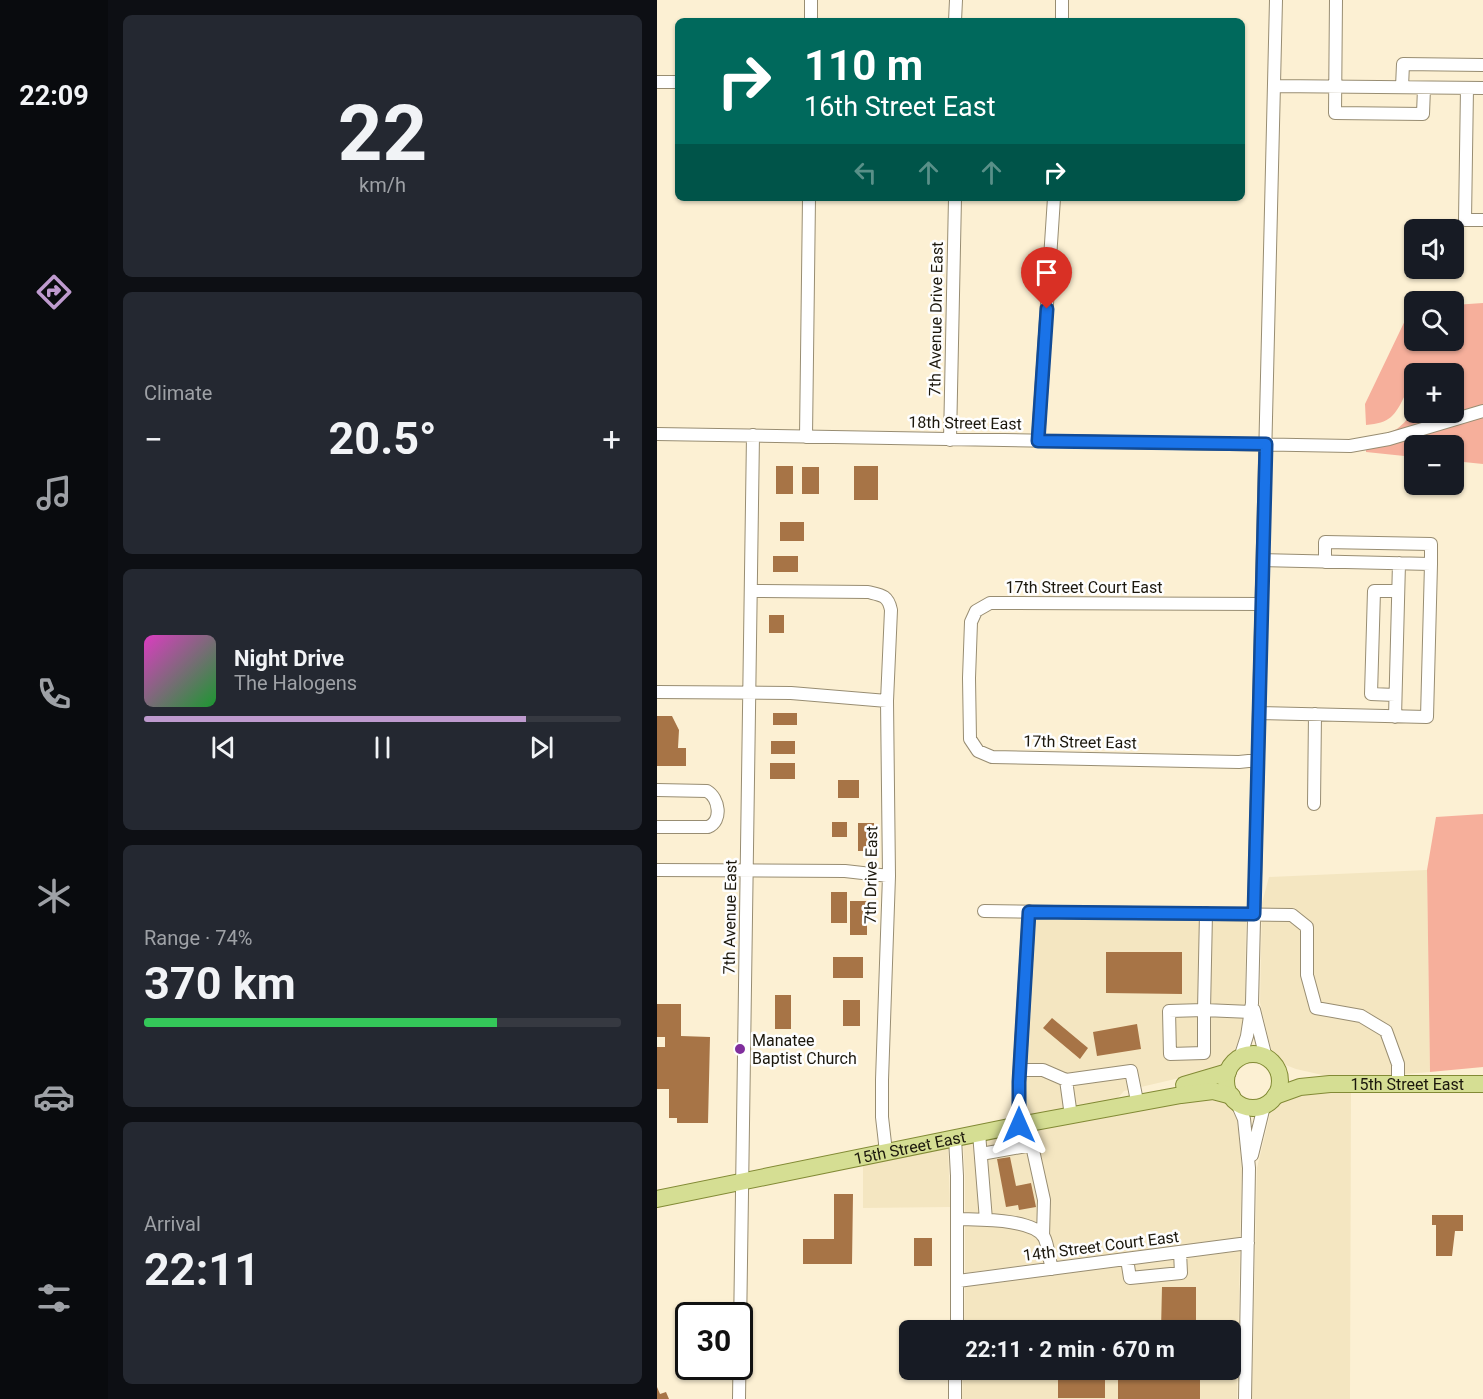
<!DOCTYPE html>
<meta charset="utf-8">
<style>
:root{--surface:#171b24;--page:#242831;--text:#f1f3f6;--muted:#9ea1a6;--line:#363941;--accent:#be9ace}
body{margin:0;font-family:Roboto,sans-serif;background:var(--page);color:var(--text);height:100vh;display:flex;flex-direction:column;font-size:22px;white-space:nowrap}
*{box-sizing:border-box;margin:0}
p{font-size:20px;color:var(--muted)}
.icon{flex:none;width:33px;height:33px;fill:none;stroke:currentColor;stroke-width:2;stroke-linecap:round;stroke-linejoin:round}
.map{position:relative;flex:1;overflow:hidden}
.side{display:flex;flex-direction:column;gap:15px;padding:15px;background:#0d0f14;width:549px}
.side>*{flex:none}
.top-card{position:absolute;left:18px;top:18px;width:570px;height:183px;border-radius:9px;box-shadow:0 2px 4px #0004;background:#00695c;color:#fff;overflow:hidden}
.buttons{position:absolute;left:747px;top:219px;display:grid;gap:12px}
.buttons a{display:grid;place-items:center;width:60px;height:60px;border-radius:9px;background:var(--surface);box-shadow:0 2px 4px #0004;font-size:30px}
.speed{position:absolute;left:18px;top:1302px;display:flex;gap:12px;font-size:30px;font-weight:700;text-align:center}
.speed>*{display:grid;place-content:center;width:78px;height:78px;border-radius:50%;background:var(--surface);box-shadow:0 2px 4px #0004;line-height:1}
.speed .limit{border:3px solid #111;border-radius:9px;background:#fff;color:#111}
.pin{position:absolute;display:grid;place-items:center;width:51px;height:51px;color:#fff;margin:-62px -26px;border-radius:50% 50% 50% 0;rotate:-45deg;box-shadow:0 0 6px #0007}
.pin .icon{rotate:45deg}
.me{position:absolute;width:66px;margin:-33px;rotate:0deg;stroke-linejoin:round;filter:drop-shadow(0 0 4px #0008)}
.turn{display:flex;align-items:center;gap:21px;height:126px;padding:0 30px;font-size:27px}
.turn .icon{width:78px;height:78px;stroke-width:2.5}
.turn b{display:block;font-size:42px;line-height:51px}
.lanes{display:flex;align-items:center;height:57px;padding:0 30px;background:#0003;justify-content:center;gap:30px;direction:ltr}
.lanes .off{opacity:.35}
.big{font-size:45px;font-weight:700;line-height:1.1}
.side .tile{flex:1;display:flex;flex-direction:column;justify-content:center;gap:9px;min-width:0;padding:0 21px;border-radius:9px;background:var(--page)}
.side .dial{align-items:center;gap:0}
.dial b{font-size:78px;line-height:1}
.song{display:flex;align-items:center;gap:18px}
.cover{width:72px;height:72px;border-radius:9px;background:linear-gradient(135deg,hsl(310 70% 55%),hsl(130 70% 35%))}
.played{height:6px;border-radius:3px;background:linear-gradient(90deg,var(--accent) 80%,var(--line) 80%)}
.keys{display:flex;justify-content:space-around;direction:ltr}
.heat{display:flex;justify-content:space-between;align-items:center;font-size:33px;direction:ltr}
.charge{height:9px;border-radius:4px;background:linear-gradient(90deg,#34c759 74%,var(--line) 0)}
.trip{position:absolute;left:242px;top:1320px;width:342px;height:60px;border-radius:9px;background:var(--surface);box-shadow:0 2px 4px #0004;font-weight:700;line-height:60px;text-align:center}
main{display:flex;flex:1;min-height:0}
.menu{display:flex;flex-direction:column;width:108px;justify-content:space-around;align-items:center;background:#090b0e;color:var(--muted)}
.menu .icon{width:42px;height:42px}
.menu .active{color:var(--accent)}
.menu b{font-size:27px;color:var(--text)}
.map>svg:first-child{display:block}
</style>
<main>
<nav class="menu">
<b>22:09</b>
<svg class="icon active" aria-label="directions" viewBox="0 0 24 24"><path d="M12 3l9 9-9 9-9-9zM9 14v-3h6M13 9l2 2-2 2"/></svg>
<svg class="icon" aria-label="music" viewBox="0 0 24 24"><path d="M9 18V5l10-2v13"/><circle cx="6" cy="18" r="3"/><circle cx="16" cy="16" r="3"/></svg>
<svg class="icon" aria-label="phone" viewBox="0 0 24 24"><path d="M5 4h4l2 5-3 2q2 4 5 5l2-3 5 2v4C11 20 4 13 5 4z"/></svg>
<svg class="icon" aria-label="climate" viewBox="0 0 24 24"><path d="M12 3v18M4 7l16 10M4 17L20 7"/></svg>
<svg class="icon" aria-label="car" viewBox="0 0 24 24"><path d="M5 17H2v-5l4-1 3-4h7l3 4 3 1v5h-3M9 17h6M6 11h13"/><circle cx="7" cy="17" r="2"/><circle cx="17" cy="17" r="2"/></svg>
<svg class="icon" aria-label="filters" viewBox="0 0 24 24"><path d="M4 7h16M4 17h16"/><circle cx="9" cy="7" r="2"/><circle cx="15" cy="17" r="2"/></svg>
</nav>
<section class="side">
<div class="tile dial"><b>22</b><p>km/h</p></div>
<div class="tile"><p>Climate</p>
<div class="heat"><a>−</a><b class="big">20.5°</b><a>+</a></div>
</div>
<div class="tile">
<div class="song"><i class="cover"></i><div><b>Night Drive</b><p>The Halogens</p></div></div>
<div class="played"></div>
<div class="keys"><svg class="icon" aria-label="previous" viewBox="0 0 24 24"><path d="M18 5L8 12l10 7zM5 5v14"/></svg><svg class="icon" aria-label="pause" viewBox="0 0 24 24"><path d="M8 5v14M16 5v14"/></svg><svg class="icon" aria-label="next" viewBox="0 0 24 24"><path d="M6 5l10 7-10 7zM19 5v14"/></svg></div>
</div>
<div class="tile"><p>Range · 74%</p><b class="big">370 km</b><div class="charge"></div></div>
<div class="tile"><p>Arrival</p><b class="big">22:11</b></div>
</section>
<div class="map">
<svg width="826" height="1399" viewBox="0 0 826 1399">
<rect width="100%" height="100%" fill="#fcf0d3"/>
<path fill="#f4e6c1" d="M770,870l3,202 -64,5h-35l-35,-8 -13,-5 -11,-11 -12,-50 2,-100 7,-26z
M379,918l210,3 -1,83 -4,28 -7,21 -4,2 -8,13 -98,23 -9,10 -89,16v-35z
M694,1090l-1,309h-98l5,-231 14,-58 8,-5 2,-4 22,-8z
M556,1097l13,5 5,5 6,13 5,47 -2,71 -275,35v-97l-2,-33z
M291,1146l2,61 -87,1v-44z
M583,1251l-3,148h-275l1,-29h267v-40h-266l1,-44z"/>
<path fill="#f6af9b" d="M826,303v161l-29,-3 -1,-15h-38l-1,11 -48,-5v-13c25,-6 35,-7 48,-31l1,4h38v-38h-38l-1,25 -9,-4c-10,21 -15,28 -39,30l-1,-21 46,-96 3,-1 1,33h38l1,-35z
M826,814v253l-53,5 -3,-202 9,-53z"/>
<path fill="#a77446" d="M119,466h17v28h-17z
M197,466h24v34h-24z
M145,467h17v27h-17z
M123,522h24v19h-24z
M116,556h25v16h-25z
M112,615h15v18h-15z
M116,713h24v12h-24z
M0,716h15l7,14 -1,18h8v18h-29z
M114,741h24v13h-24z
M113,763h25v16h-25z
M181,780h21v18h-21z
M175,822h15v15h-15z
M201,823h16v28h-16z
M174,892h16v31h-16z
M193,901h17v34h-17z
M449,952h76v42l-76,-1z
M176,957h30v21h-30z
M118,995h16v34h-16z
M186,1000h17v26h-17z
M0,1004h24v32l29,1 -2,86h-31v-5h-8v-29h-12v-42h8v-10h-8z
M395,1018l36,30 -8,11 -37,-31z
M480,1024l4,25 -44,7 -4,-24z
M353,1157l6,29 15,-3 5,24 -17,3 -1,-5 -12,2 -9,-48z
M177,1194h19l-1,70h-49v-25h31z
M775,1215h31v16h-8l-3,25h-16v-31h-4z
M257,1238h18v28h-18z
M505,1287h34v43h-35z
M504,1370h39v29h-82v-25l43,1z
M401,1374h47v24h-47z
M0,1387l3,7 6,-2 3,7h-12z"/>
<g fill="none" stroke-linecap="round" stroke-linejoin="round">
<g stroke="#988d72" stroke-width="14">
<path id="minor" d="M679,0l-1,113 88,1 1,-26
M154,21v-21
M298,21l1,-21
M405,21v-21
M0,82h21
M617,86l209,2
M745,87l1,-23 80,1
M810,88l-2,132h18
M0,434l693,12 39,-7 94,-28
M149,437l3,-239
M293,440l5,-242
M381,441l16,-243
M668,562v-20l106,2v20
M94,591l117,1c13,3 20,3 23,18l-4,91 2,175 -7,204v37l4,35
M0,692l134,1 96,8
M738,695l-24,-1 3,-103h24
M602,713l168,4 4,-153 -168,-4
M738,717l4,-154
M601,760l-19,2 -247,-5 -14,-6 -8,-12 -1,-61 2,-56 5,-11 14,-8 272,1
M0,790l50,1c12,7 16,30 1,36h-51
M657,804l1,-90
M0,870l188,1 44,5
M327,911l308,4 15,12v48l9,33 45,8 25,15 12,33v19
M549,913l-2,97 47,2
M547,1010v43l-34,1 -1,-43z
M597,1010l12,48
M583,1058l7,-22 5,-33 24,-1003
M363,1070h23l23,10 65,-9 5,25
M409,1080l5,36
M580,1103l7,16 5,49 -4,231
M370,1123l17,77 -1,36
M362,1125v-43l10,-171
M322,1133l7,87
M298,1138l2,38v154
M324,1154l51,-9
M595,1155l12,-49
M301,1219c19,1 74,-1 86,18 4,7 5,22 8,32
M470,1259l3,19 51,-5 -1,-21
M301,1281l290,-38
M82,1399l14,-964
M298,1399v-29"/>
</g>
<g stroke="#828a35" stroke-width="18">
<g id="major">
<circle cx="596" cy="1081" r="27"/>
<path d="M527,1085l44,-13"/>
<path id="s1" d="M618,1096l25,-9 30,-3h153"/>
<path id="s2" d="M0,1199l362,-74 162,-30 32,-4 19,5"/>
</g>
</g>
<use href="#minor" stroke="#fff" stroke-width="12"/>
<use href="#major" stroke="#d5de93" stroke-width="16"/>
</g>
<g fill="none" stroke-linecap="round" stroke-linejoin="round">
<g stroke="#114b97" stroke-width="15">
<path id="route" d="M362,1125v-43l10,-170 225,2 12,-470 -228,-3 9,-132"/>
</g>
<use href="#route" stroke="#1a73e8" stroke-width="10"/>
</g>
<circle fill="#802e9d" stroke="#fefefe" stroke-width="2" cx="83" cy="1049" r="6"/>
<g text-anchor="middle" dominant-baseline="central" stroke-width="5" stroke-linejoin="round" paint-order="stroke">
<g font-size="16" fill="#1b170c" stroke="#fefefe">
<text transform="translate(279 319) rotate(-89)">7th Avenue Drive East</text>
<text transform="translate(308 423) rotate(1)">18th Street East</text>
<text x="427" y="587">17th Street Court East</text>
<text transform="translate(423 742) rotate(1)">17th Street East</text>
<text transform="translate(214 875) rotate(-89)">7th Drive East</text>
<text transform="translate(73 917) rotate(-89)">7th Avenue East</text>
<text stroke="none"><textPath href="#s1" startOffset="134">15th Street East</textPath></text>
<text stroke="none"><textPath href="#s2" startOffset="258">15th Street East</textPath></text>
<text transform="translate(444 1246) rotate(-7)">14th Street Court East</text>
</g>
<g font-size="16" fill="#1b170c" stroke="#fefefe" text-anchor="start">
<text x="95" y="1040">Manatee<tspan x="95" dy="18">Baptist Church</tspan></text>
</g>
</g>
</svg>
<div class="buttons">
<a><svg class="icon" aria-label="sound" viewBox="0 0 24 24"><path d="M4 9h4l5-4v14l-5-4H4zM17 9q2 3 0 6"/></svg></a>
<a><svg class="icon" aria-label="search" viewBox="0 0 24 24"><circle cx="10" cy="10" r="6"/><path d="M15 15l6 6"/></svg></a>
<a>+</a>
<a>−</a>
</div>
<div class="speed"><div class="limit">30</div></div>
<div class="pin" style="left:390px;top:309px;background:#d93025"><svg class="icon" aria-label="arrive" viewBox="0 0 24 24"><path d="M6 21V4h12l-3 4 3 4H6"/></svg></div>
<svg class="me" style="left:362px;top:1125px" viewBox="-20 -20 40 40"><path d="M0-17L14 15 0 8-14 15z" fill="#1a73e8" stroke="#fff" stroke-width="4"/></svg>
<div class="trip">22:11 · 2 min · 670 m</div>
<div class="top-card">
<div class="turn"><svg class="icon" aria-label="right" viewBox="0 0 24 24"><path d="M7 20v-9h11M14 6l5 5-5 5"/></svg><div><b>110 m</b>16th Street East</div></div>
<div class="lanes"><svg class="icon off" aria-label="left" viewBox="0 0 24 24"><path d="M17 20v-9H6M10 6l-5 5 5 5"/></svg><svg class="icon off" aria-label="ahead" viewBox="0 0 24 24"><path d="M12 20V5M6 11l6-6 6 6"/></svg><svg class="icon off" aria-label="ahead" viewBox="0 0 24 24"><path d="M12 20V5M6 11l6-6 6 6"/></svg><svg class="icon" aria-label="right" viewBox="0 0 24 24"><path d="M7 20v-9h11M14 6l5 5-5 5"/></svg></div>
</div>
</div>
</main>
